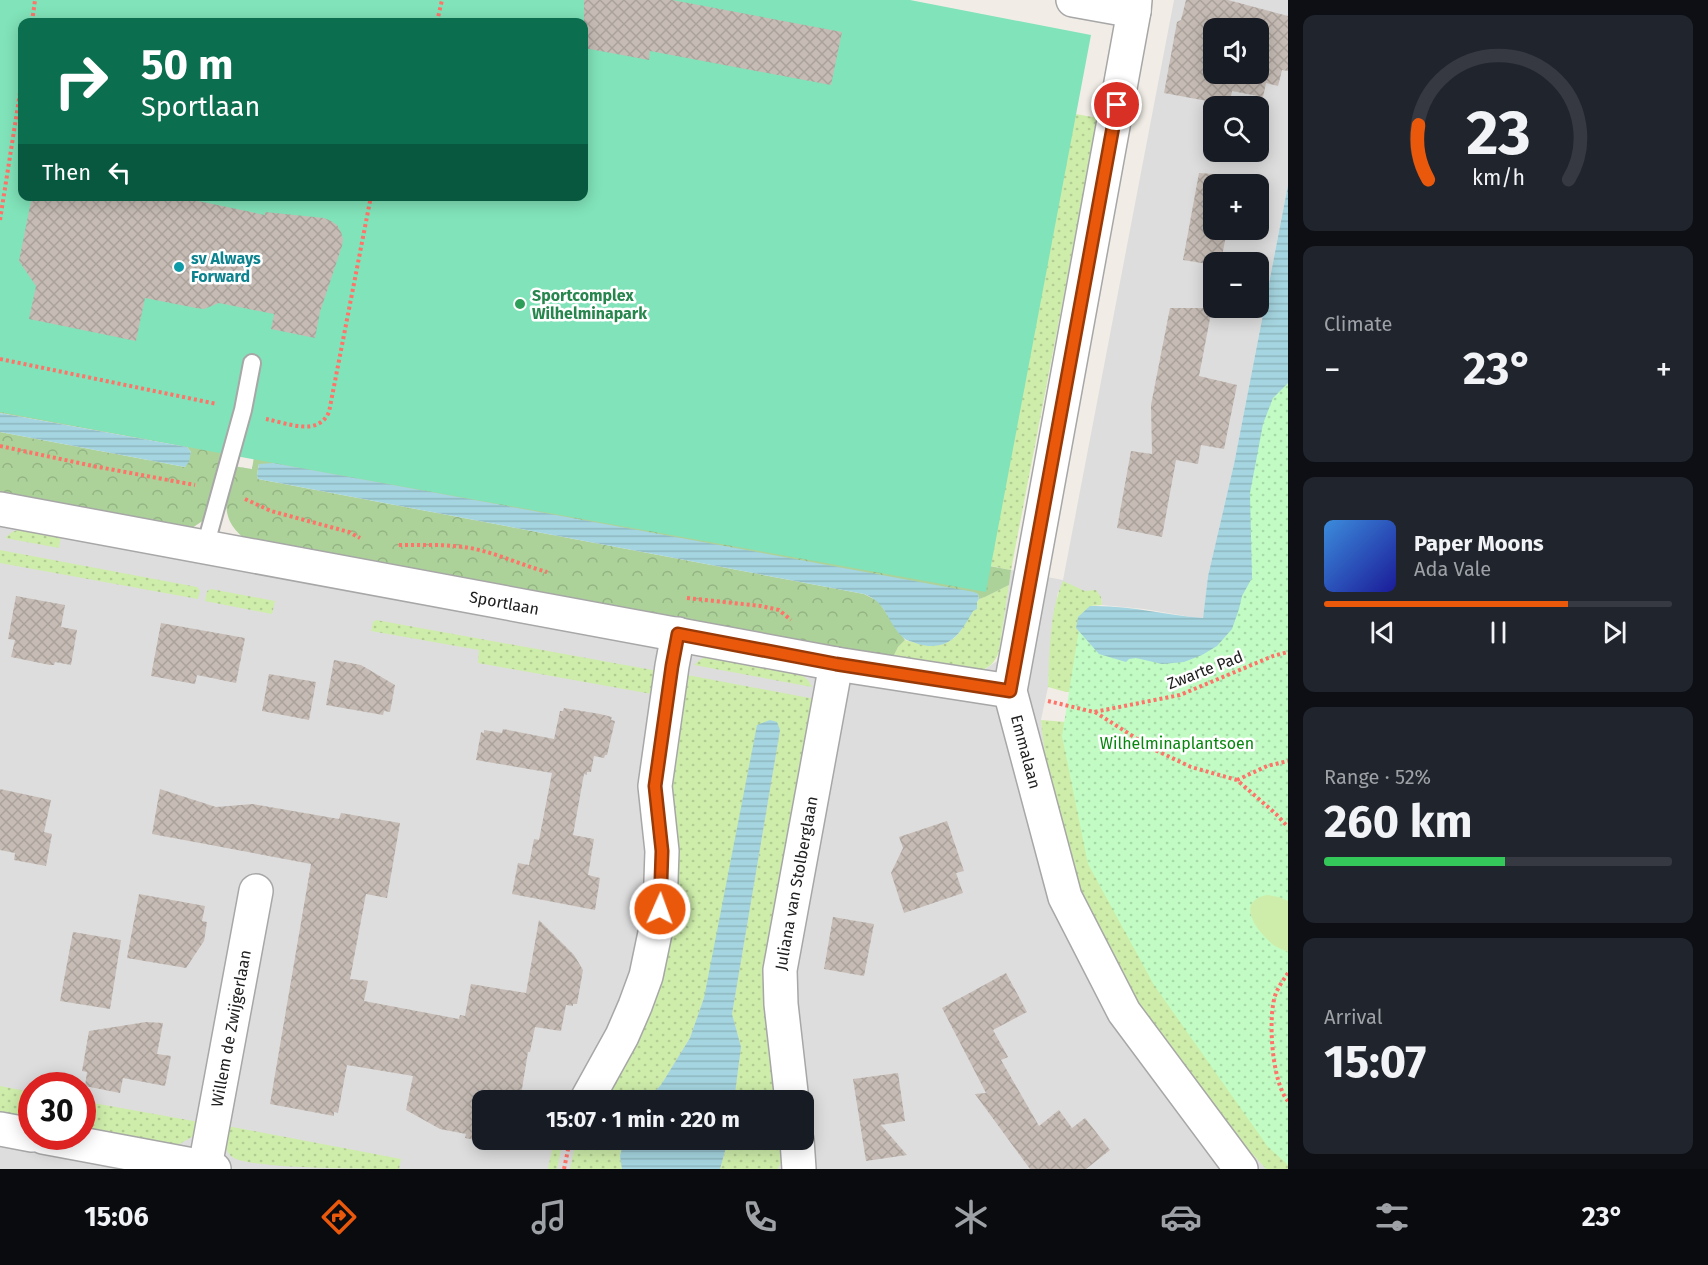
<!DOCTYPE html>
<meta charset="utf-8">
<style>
:root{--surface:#171b24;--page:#20242c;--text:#f1f3f6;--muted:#9ea1a6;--line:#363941;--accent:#ea580c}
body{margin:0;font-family:"Fira Sans",sans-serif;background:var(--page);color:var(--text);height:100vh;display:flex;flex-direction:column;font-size:22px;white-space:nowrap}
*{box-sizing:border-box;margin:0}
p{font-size:20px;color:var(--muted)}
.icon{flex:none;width:33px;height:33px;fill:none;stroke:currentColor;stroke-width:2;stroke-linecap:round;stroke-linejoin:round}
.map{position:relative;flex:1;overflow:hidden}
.drawer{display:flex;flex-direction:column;gap:15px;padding:15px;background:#0d0f14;width:420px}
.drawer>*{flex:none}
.banner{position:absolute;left:18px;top:18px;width:570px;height:183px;border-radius:12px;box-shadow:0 3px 15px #0003;background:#0b6e4f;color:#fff;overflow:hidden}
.tools{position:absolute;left:1203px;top:18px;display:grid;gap:12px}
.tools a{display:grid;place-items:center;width:66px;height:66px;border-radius:12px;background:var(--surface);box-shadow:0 3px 15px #0003;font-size:30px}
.speed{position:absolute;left:18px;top:1072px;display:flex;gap:12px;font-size:30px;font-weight:700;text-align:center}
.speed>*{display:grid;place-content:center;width:78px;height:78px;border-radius:50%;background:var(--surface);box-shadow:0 3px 15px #0003;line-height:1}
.speed .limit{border:9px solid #d22;background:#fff;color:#111}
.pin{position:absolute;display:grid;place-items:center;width:51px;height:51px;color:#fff;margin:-26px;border:3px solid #fff;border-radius:50%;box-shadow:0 2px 6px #0007}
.me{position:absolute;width:66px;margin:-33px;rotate:2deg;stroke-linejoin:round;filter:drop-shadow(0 0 4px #0008)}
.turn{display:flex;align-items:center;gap:21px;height:126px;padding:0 24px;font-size:27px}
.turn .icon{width:78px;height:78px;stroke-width:2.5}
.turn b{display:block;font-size:42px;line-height:51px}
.then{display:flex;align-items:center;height:57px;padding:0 24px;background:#0003;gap:12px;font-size:22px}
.big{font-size:45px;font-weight:700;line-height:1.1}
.drawer .widget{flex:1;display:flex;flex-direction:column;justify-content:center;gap:9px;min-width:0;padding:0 21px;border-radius:12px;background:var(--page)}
.drawer .dial{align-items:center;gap:0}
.dial svg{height:156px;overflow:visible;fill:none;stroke:var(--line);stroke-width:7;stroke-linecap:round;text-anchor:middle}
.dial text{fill:var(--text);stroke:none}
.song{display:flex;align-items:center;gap:18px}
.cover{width:72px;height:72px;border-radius:9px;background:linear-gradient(135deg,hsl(210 70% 55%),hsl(240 70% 35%))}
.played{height:6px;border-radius:3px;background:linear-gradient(90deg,var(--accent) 70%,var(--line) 70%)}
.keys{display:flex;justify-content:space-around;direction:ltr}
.heat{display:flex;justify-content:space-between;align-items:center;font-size:33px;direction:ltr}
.charge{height:9px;border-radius:4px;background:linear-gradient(90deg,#34c759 52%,var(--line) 0)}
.trip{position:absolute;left:472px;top:1090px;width:342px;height:60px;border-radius:12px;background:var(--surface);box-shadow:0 3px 15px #0003;font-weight:700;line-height:60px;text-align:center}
.tab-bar{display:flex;height:96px;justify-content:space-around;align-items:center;background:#090b0e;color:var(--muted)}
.tab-bar .icon{width:42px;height:42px}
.tab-bar .on{color:var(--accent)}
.tab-bar b{font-size:27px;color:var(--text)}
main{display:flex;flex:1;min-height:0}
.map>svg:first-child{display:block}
</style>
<main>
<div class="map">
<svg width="1288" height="1169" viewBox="0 0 1288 1169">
<defs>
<pattern id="grass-dots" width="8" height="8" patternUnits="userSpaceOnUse" patternTransform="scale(1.5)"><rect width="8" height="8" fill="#ceedaa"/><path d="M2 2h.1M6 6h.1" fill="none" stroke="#b1cb92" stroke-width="1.8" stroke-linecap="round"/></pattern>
<pattern id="forest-crowns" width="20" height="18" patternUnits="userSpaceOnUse" patternTransform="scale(1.5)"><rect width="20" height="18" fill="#acd299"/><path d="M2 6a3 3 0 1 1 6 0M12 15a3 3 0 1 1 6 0" fill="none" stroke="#94b484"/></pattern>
<pattern id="park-dots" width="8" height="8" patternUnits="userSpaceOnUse" patternTransform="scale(1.5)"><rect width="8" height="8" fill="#c2fcc4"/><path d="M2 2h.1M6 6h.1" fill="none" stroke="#a6d8a8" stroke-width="1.8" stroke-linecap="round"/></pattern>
<pattern id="water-rules" width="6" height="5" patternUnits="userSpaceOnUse" patternTransform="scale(1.5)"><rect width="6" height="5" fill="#a5d5e0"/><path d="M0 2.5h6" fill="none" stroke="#8eb7c0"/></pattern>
<pattern id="building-cross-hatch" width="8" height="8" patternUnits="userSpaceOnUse" patternTransform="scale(1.5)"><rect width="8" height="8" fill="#c6bcb5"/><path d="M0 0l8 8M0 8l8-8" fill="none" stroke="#aaa19b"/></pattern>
</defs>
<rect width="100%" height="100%" fill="#f1ede6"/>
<path fill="#dedddd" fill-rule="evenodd" d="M1174,0h114v185l-54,279 -26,112 -5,43 -59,-10 -42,-4 -1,-8 -16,-6 -27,1 -6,35 -4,60 -7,33 7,58 184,354 34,37h-1266v-674l981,177 16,-11 2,-8 12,-83 52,10zM1214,28h44v46h-44zM1214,106h44v46h-44zM1214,184h44v46h-44zM1214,262h44v46h-44zM32,1086h50v51h-50zM483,1101h321v39h-321z"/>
<path fill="url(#grass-dots)" d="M1070,113l28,5 -87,452 -25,-5z
M24,528l37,7 -2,13 -54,-10 7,-6z
M0,550l197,37 3,4 -2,8 -198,-36z
M1063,581l22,10 11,-1 5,7 1,8 -12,1 198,32 -166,54h-56l-18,-5c2,-35 1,-74 15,-106z
M1009,585l-10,66c-3,11 -10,17 -21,21l-86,-13 6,-12 7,-7c50,14 52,-2 74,-41l6,-2z
M211,589l64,12 -3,13 -67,-13 2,-10z
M376,620l282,51 -6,23 -174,-31 1,-13 -108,-19 2,-9z
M710,656l86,15 12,9 4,7 -118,-22 7,-6z
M687,675l128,24 -35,402h-46l7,-54 -9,-33 48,-284 -76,268 -14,40 -29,47 -15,16h-47l32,-53 39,-276z
M1041,720l63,5 184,386v58h-22c-77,-83 -147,-178 -187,-284 -7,-19 -11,-39 -17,-58 -10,-36 -18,-69 -21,-107z
M0,1086l31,6v32l-31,-6z
M82,1101l117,21 -3,9 -4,6 -18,10 -91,-14z
M227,1126l174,33 -2,10c-28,0 -150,0 -167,-12 -9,-8 -7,-20 -5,-31z
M554,1140h9l-6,29h-9z
M576,1140h48l-4,16 2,13h-52z
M728,1140h58l-4,20 -4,9h-58z"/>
<path fill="url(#forest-crowns)" d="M0,388l218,54 4,16 -15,60 -18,12 -189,-34v-64l185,35 6,-15 -4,-5 -187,-34z
M258,432l753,138 -2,15 -24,12 -6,2 -1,-5 -719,-130 -2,11 1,4 606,115 14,7 27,39 -7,7 -6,12 -642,-116c-33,-24 -24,-42 -17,-77l19,3z"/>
<path fill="url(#park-dots)" d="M1288,297v868l-20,-18 -114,-162 -66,-121 -26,-128 19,-119 123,17z"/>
<path fill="#ceedaa" d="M1267,895l12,2 9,4v51c-6,-3 -13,-5 -17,-9 -15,-13 -36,-42 -4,-48z"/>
<path fill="#81e3b9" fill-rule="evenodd" d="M0,0h910l181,35 -105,557 -669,-121 -317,-59zM22,22h562v174h-562z"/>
<path fill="url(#water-rules)" d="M1288,185v198l-15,15 -10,26 -13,69 2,85 -10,18 -3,13 -7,20 -15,17 -15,9 -18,7 -22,2 -26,-6 -7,1 -3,3 -27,-8 -23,-26 2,-11 12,-11c39,-1 75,9 113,12l5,-42 26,-112z
M0,413l187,34 4,5 -2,10 -4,5 -185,-35z
M273,463l701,129 4,2 1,5 -2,3v7l-4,2c-13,24 -25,41 -55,33 -4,-2 -10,-3 -13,-5 -18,-14 -17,-37 -41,-45l-606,-115 -1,-4 2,-11z
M770,720l7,2 3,8 -48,284 9,33 -7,54h-88l15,-16 29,-47 14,-40 53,-273z
M624,1140h104l-8,29h-98l-2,-13z"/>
<path fill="url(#building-cross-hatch)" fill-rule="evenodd" d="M584,0h88l170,32 -11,53 -181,-34 -1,9 -65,-12z
M1186,0h42l60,16v55l-6,-1 -4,16 -12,-3 -3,14 -31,-6 -3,15h-19l-3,-5 -43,-8 13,-71 4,-2zM1214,28h44v46h-44z
M1199,173l15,1v56h13l-6,32h-7v3l-31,-5z
M32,196h142l91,19v-3l59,6 7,3 6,4 4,7 2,7 -1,7 -22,66 -5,26 -44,-9 3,-15 -55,-11 -15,6 -8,-1 -51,-10 -9,43 -107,-22 7,-33 -17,-25z
M1170,308h42l-13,68 38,9 -13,64 -23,-4 -3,19 -22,-4 -14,77 -45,-9 14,-77 21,3 -1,-49z
M16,596l49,9 -4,22 16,3 -6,35 -16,-3 -1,3h-4l-39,-8 4,-17 -7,-1z
M161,623l84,15 -9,45 -39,-8 -2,9 -44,-8z
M334,660l27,5 34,20 -5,27 -6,-1 -1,4 -57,-10z
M269,674l47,8 -7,38 -47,-9z
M564,708l36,6 12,3 -1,3 4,1 -8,34h-2l-1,3 -10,-2 -3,16h-4v3l-3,-1 -11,61 21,4 -6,36 12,3 -5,32 -83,-16 6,-31 11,2 5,-26 5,1 13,-67 -76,-13 5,-28 3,1v-3l18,3 1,-4 51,10 6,-28h3z
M0,789l51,11 -7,32 8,2 -6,32 -32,-6 1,-7 -15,-3z
M160,789l56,18 37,-3 86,15 2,-6 59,10 -13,75 -21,-4 -16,85 18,2 -4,20 95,18 1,-4 5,1 6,-32 55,9 13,-73 35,35 9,15 -6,34h-4v2l-7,-1 -5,26 -26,-4 -5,25h-2l-8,49h-37v39h30l-1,6 -47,-8 1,-4 -26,-5 -34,-19 7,-34 -66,-11 -9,48 -4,-1v4l-64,-12 41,-240 -159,-30z
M947,821l17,50 -8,2 7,20 -59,20 -13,-40 12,-25 -4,-11z
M139,894l66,12 -3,15 5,1 -3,19 -18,27 -59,-10z
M833,917l41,7 -10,52 -40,-7z
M73,932l48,8 -11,69 -50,-8z
M1006,973l21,39 -34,18 15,27 -7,3 38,66 20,-16 13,18 13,-10 25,32 -24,19h-56l-55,-75 11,-1 -44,-85z
M146,1022l17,1 -6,31 14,2 -6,30 -42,-8 -3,15 -35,-7 2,-14 -5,-1 7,-40z
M898,1073l7,48 -24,4 26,30 -41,6 -13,-82z"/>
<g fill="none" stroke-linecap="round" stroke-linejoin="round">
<g stroke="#a7a7a7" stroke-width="20">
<path id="service" d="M205,547l38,-137 9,-47"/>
</g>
<g stroke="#a7a7a7" stroke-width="36">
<g id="minor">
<path d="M1073,0l61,11"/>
<path id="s1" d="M1135,0l-1,11 -124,680 55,206 59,115 117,157"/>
<path id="s2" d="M0,509l836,155 174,27"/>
<path d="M586,1101l36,-65 13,-30 11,-30 14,-67 2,-58 -7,-65 17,-120 6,-32"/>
<path id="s3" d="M792,1101l-11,-97 -1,-34 56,-306"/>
<path d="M0,1129l32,6"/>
<path d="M43,1137l171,32"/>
<path d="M797,1140l2,29"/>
<path id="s4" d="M205,1167l51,-276"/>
</g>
</g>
<path stroke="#ff7369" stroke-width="4" stroke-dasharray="3 3" stroke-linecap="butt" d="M32,22l3,-22
M437,22l5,-22
M0,220l22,-140
M0,359l217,45
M266,419c21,4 52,18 63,-7l42,-216
M0,446l93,20 102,19
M245,499l26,12 78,21 11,6
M399,545c24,0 48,-1 71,3 27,5 51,17 77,24
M687,598l74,8 18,4 12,10
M1048,701l46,11 86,-17 93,-39 15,-4
M1095,712l58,37 38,18 46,13 39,34 12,13
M1237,780l30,-14 21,-5
M1288,973c-4,6 -9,13 -12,20 -9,23 -4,90 12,108
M564,1169l6,-29"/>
<use href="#service" stroke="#fff" stroke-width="16"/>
<use href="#minor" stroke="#fff" stroke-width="33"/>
</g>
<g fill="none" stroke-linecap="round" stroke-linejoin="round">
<g stroke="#983908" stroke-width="15">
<path id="route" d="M660,909l2,-58 -7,-65 17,-120 6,-32 158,30 174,27 107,-586"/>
</g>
<use href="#route" stroke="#ea580c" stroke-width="10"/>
</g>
<circle fill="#0f9aa8" stroke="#fff" stroke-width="2" cx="179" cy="267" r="6"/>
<circle fill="#2e9e5b" stroke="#fff" stroke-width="2" cx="520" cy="304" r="6"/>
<g text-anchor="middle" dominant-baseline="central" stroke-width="5" stroke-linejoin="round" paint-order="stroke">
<g font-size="16" font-weight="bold" fill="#0d838f" stroke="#fff" text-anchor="start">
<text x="191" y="258">sv Always<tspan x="191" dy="18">Forward</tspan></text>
</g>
<g font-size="16" font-weight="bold" fill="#27864d" stroke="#fff" text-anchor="start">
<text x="532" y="295">Sportcomplex<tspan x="532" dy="18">Wilhelminapark</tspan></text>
</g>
<g font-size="16" fill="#202020" stroke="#fff">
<text stroke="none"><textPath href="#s2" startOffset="513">Sportlaan</textPath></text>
<text transform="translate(1205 670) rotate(-21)">Zwarte Pad</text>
<text stroke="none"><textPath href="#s1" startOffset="765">Emmalaan</textPath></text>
<text stroke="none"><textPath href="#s3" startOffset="220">Juliana van Stolberglaan</textPath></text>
<text stroke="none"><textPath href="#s4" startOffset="141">Willem de Zwijgerlaan</textPath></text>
</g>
<g font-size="16" fill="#06860c" stroke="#fff">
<text x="1177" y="743">Wilhelminaplantsoen</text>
</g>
</g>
</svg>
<div class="tools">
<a><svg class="icon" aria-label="sound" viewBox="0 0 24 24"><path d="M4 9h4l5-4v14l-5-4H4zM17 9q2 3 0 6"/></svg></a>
<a><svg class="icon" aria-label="search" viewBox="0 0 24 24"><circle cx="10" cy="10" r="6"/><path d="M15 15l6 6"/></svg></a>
<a>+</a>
<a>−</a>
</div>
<div class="speed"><div class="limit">30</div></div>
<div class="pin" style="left:1117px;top:105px;background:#d93025"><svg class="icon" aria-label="arrive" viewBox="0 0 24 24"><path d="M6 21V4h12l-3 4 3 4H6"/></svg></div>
<svg class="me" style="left:660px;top:909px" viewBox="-20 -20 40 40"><circle r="17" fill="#ea580c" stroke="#fff" stroke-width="3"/><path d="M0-11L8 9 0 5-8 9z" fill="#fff"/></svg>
<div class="trip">15:07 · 1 min · 220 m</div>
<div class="banner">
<div class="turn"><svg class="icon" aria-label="right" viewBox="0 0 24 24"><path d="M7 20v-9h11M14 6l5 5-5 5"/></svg><div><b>50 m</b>Sportlaan</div></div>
<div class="then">Then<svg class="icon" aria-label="left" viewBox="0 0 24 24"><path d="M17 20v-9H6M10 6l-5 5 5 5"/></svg></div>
</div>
</div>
<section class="drawer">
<div class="widget dial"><svg viewBox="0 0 100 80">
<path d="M14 69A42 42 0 1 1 86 69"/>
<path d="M14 69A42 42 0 0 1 9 41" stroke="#ea580c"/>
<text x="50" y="56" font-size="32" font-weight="700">23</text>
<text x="50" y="72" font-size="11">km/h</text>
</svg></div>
<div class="widget"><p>Climate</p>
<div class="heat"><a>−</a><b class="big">23°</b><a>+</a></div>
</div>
<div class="widget">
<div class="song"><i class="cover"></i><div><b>Paper Moons</b><p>Ada Vale</p></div></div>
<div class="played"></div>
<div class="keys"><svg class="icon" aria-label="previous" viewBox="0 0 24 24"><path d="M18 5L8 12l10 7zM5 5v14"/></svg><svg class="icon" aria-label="pause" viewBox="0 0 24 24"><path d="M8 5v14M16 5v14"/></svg><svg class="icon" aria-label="next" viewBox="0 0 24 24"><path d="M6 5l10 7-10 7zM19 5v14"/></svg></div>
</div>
<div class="widget"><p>Range · 52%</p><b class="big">260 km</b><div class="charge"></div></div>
<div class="widget"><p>Arrival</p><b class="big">15:07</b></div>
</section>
</main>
<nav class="tab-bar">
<b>15:06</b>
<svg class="icon on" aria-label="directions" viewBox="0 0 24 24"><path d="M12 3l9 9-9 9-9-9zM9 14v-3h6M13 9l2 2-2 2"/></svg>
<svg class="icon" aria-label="music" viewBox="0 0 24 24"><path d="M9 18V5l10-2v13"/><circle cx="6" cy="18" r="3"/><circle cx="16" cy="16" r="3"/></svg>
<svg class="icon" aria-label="phone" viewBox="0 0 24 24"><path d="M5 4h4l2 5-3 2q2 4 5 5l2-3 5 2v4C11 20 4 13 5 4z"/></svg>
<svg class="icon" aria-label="climate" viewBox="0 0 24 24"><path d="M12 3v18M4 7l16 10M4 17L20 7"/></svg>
<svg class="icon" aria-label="car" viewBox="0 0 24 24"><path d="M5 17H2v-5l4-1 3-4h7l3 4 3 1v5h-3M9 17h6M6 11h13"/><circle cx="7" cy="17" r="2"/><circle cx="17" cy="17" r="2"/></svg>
<svg class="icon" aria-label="filters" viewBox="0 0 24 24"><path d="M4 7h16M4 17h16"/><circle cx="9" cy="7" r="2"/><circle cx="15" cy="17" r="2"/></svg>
<b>23°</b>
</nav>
